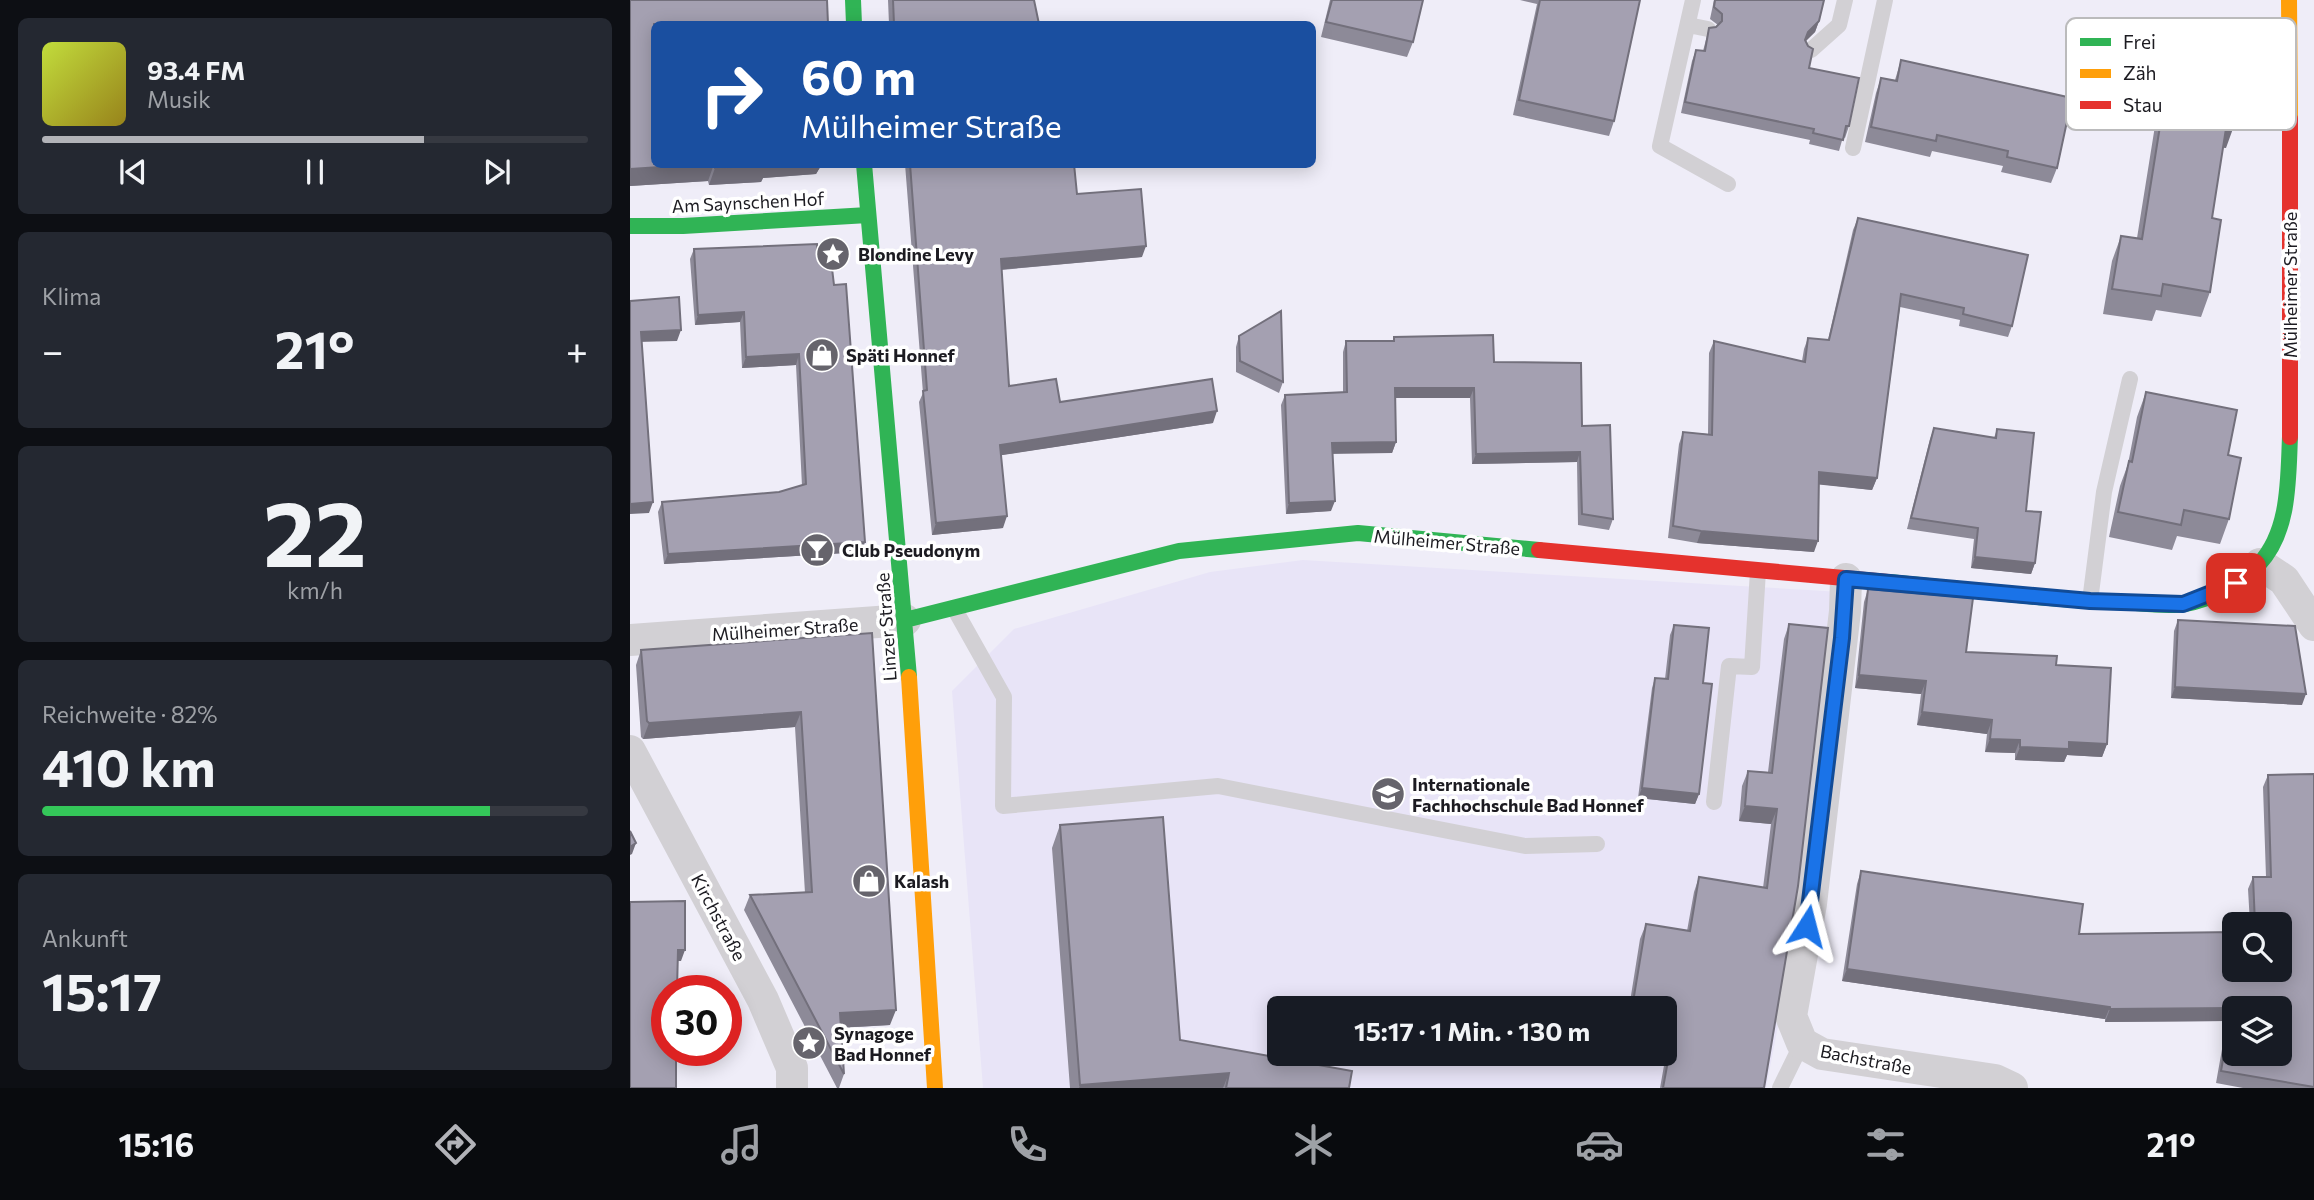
<!DOCTYPE html>
<html lang="de">
<meta charset="utf-8">
<style>
:root{--surface:#171b24;--page:#242831;--text:#f1f3f6;--muted:#9ea1a6;--line:#363941;--accent:#b2b3b8}
body{margin:0;font-family:Commissioner,sans-serif;background:var(--page);color:var(--text);height:100vh;display:flex;flex-direction:column;font-size:26px;white-space:nowrap}
*{box-sizing:border-box;margin:0}
p{font-size:23px;color:var(--muted)}
.icon{flex:none;width:38px;height:38px;fill:none;stroke:currentColor;stroke-width:2;stroke-linecap:round;stroke-linejoin:round}
.map{position:relative;flex:1;overflow:hidden}
.sheet{display:flex;flex-direction:column;gap:18px;padding:18px;background:#0d0f14;width:630px}
.sheet>*{flex:none}
.hud{position:absolute;left:21px;top:21px;width:665px;height:147px;border-radius:10px;box-shadow:0 4px 18px #0003;background:#1a4fa0;color:#fff;overflow:hidden}
.fabs{position:absolute;left:1592px;top:912px;display:grid;gap:14px}
.fabs a{display:grid;place-items:center;width:70px;height:70px;border-radius:10px;background:var(--surface);box-shadow:0 4px 18px #0003;font-size:35px}
.speed{position:absolute;left:21px;top:975px;display:flex;gap:14px;font-size:35px;font-weight:700;text-align:center}
.speed>*{display:grid;place-content:center;width:91px;height:91px;border-radius:50%;background:var(--surface);box-shadow:0 4px 18px #0003;line-height:1}
.speed .limit{border:10px solid #d22;background:#fff;color:#111}
.pin{position:absolute;display:grid;place-items:center;width:60px;height:60px;color:#fff;margin:-30px;border-radius:14px;box-shadow:0 4px 10px #0006}
.me{position:absolute;width:77px;margin:-38px;rotate:9deg;stroke-linejoin:round;filter:drop-shadow(0 0 5px #0008)}
.turn{display:flex;align-items:center;gap:24px;height:147px;padding:0 35px;font-size:32px}
.turn .icon{width:91px;height:91px;stroke-width:2.5}
.turn b{display:block;font-size:49px;line-height:60px}
.big{font-size:52px;font-weight:700;line-height:1.1}
.sheet .card{flex:1;display:flex;flex-direction:column;justify-content:center;gap:10px;min-width:0;padding:0 24px;border-radius:10px;background:var(--page)}
.sheet .dial{align-items:center;gap:0}
.dial b{font-size:91px;line-height:1}
.song{display:flex;align-items:center;gap:21px}
.cover{width:84px;height:84px;border-radius:10px;background:linear-gradient(135deg,hsl(70 70% 55%),hsl(50 70% 35%))}
.played{height:7px;border-radius:4px;background:linear-gradient(90deg,var(--accent) 70%,var(--line) 70%)}
.keys{display:flex;justify-content:space-around;direction:ltr}
.heat{display:flex;justify-content:space-between;align-items:center;font-size:38px;direction:ltr}
.charge{height:10px;border-radius:5px;background:linear-gradient(90deg,#34c759 82%,var(--line) 0)}
.trip{position:absolute;left:637px;top:996px;width:410px;height:70px;border-radius:10px;background:var(--surface);box-shadow:0 4px 18px #0003;font-weight:700;line-height:70px;text-align:center}
.tabs{display:flex;height:112px;justify-content:space-around;align-items:center;background:#090b0e;color:var(--muted)}
.tabs .icon{width:49px;height:49px}
.tabs .on{color:var(--accent)}
.tabs b{font-size:32px;color:var(--text)}
main{display:flex;flex:1;min-height:0}
.map>svg:first-child{display:block}
</style>
<main>
<section class="sheet">
<div class="card">
<div class="song"><i class="cover"></i><div><b>93.4 FM</b><p>Musik</p></div></div>
<div class="played"></div>
<div class="keys"><svg class="icon" aria-label="previous" viewBox="0 0 24 24"><path d="M18 5L8 12l10 7zM5 5v14"/></svg><svg class="icon" aria-label="pause" viewBox="0 0 24 24"><path d="M8 5v14M16 5v14"/></svg><svg class="icon" aria-label="next" viewBox="0 0 24 24"><path d="M6 5l10 7-10 7zM19 5v14"/></svg></div>
</div>
<div class="card"><p>Klima</p>
<div class="heat"><a>−</a><b class="big">21°</b><a>+</a></div>
</div>
<div class="card dial"><b>22</b><p>km/h</p></div>
<div class="card"><p>Reichweite · 82%</p><b class="big">410 km</b><div class="charge"></div></div>
<div class="card"><p>Ankunft</p><b class="big">15:17</b></div>
</section>
<div class="map">
<svg width="1684" height="1088" viewBox="0 0 1684 1088">
<rect width="100%" height="100%" fill="#efedf8"/>
<path fill="#e8e4f7" fill-rule="evenodd" d="M673,560l538,32 -38,306 -37,190h-783l-31,-397 62,-62 196,-57zM649,1008h385v46h-385z"/>
<g fill="none" stroke-linecap="round" stroke-linejoin="round">
<path stroke="#d2d0d4" stroke-width="16" d="M1063,0l-33,146 68,38
M1058,25l20,4
M1181,50l28,-25 6,-25
M1223,148l32,-148
M1460,601l14,-109 26,-113
M324,608l50,89 -1,109 215,-20 307,60 72,-2
M1084,802l15,-136 23,1 6,-96
M1150,1088l22,-45"/>
<path stroke="#d2d0d4" stroke-width="32" d="M1630,564l24,16 30,45
M1216,579l-1,32 -34,293 -20,112 11,27 20,11 173,26 17,8
M0,640l275,-20
M0,751l133,249 29,68v20"/>
<path stroke="#30b455" stroke-width="16" d="M223,0l1,24
M234,164l45,513
M0,226h53l185,-11
M1258,582c77,7 155,18 233,20 20,1 44,5 64,2 25,-4 57,-20 74,-40 31,-33 29,-85 31,-127
M275,620l274,-69 179,-18 181,17"/>
<path stroke="#ff9f0a" stroke-width="16" d="M1659,0l1,119
M279,677l26,411"/>
<path stroke="#e5322d" stroke-width="16" d="M1660,119v318
M909,550l349,32"/>
</g>
<path fill="#8d8a98" d="M0,0l24,164h168l-6,10 -53,4 -2,4 -52,3 -1,-4 -78,5z
M258,0h146l5,24h-150z
M700,0h93l-10,42 -6,15 -86,-20z
M890,0h120l-26,121 -5,15 -96,-21 24,-111z
M1084,0h110l-5,21 -4,11 -10,9 4,27 40,58 -4,12 -2,-1 -4,14 -30,-7 1,-4 -129,-27 11,-52 4,-11 7,1 6,-23 7,-1 2,-2 -8,-6z
M1523,30l48,14 25,104 -3,-1 -11,71 -2,74 -9,25 -45,-7 -4,11 -49,-7 9,-53 9,-25 16,2 21,-131 -22,-3 8,-49z
M1271,60l156,108 -6,15 -50,-11 2,-6 -71,-15 -2,6 -65,-15 11,-49 5,-15 14,2z
M275,164h169l3,30 65,63 -141,13 8,116 51,16 153,21 -212,32 2,73 -71,7 -13,-133 4,-9z
M1228,218l154,108 -4,11 -49,-11 1,-6 -60,-13 -23,171 -5,12 -53,-6 -5,68 -117,-9 -29,-5 11,-94 4,-12 25,2 1,-81 5,-12 88,20 2,-12 4,-11 20,2 25,-110z
M64,249l124,10 44,293 -198,12 -6,-52 4,-10 117,-10 23,-6 -6,-121 -54,3 -2,-46 -45,3 -5,-66z
M609,336l44,46 -4,11 -43,-21v-25z
M764,337l100,25 88,64 31,93 -4,11 -31,-5 -1,-63 -105,2 -2,-66h-75l1,44 -4,11h-60l-1,58 -45,3 -5,-109 4,-10 58,-3v-40l3,-11h47z
M1516,392l82,63 1,64 -9,25 -43,-8 -5,14 -63,-13 11,-51 8,-22 9,-47z
M1304,428l60,10 3,-9 38,134 -4,11 -60,-6 3,-29 -67,-10 23,-90z
M1238,589l98,63 90,13 51,79 -5,13 -35,-2 -3,7 -49,-2v-7l-30,-1 2,-18 -70,-9 4,-31 -66,-6 9,-86z
M1548,620l124,85 -131,-7 3,-67z
M1159,624l-25,464h-104l8,-45h-4v-35h-35l11,-69 6,-15 41,7 7,-39 5,-15 64,11 8,-64 -32,-3 3,-35 6,-15 20,1 16,-133z
M1044,625l29,58 -4,111 -4,10 -57,-6 14,-110 3,-10 10,1 5,-44z
M242,633l18,392 -49,3 3,46 -5,14h-2l-93,-178 6,-15 55,-2 -10,-166 -152,12 -2,-2 -5,-72 5,-15z
M1684,774v314h-71l-27,-5 11,-62 -122,1v-3l-263,-38 15,-97 4,-13 218,63 156,36 45,-46h-30l-2,-35 5,-12h13l-3,-90 5,-12z
M430,825l120,215 169,48h-279l-18,-240z"/>
<path fill="#73707c" d="M1189,21l-4,11 -11,11 4,-11z
M1515,79l22,3 -9,25 -22,-3z
M1597,122l8,1 -9,25 -8,-1z
M84,164l-6,17 -78,5v-17z
M136,164h56l-6,10 -53,4 -2,4 -52,3 6,-17z
M516,246l-4,11 -145,13 4,-11z
M114,312l-4,10 -45,3 3,-10z
M51,330l-4,11 -40,1 4,-10z
M169,354l-3,11 -54,3 4,-11z
M765,388h79l-4,10h-79z
M587,411l-4,12 -217,33 4,-11z
M766,442l-4,11 -64,1 4,-11z
M950,452l-3,10 -105,2 4,-10z
M1189,472l58,6 -5,12 -58,-6z
M705,501l-4,10 -45,3 3,-11z
M23,502l-4,11 -19,1v-10z
M377,516l-4,12 -71,7 4,-12z
M1071,531l117,10 -4,11 -117,-9z
M235,542l-3,10 -198,12 4,-10z
M1345,557l60,6 -4,11 -60,-6z
M1229,675l67,6 -5,13 -66,-6z
M1545,687l131,7 -4,11 -131,-7z
M171,712l-6,15 -152,12 6,-16z
M1292,712l70,8 -5,14 -70,-9z
M1360,739l30,1 -5,13 -30,-1z
M1439,742l38,2 -5,13 -35,-2 -3,7 -49,-2 5,-13z
M1012,788l57,6 -4,10 -57,-6z
M1115,806l32,3 -6,15 -32,-3z
M6,843l-4,11 -2,1v-8z
M48,950h7l-4,11h-7z
M1217,969l263,38 -5,12 -263,-38z
M1602,1008l-5,13 -122,1 5,-13z
M266,1010l-6,15 -56,3 6,-15z
M599,1073l-6,15h-144l1,-3z"/>
<path fill="#a4a0b1" stroke="#73707c" stroke-width="2" fill-rule="evenodd" d="M0,0h197l1,24h-174v140h52l-76,5z
M263,0h141l5,24h-145z
M702,0h91l-10,42 -87,-20z
M910,0h100l-26,121 -95,-21z
M1085,0h109l-5,21 -11,11 -3,8 3,6 5,3 -4,19 50,10 -10,48h-3l-3,14 -30,-7 1,-4 -129,-27 11,-52 9,1 4,-23 7,-1 6,-6v-7l-8,-7z
M1523,30l48,7v7l46,7 -12,72 -8,-1 -15,96 9,2 -11,72 -47,-8 -2,12 -49,-7 9,-53 21,3 25,-157 -22,-3z
M1271,60l171,38 -15,70 -50,-11 1,-6 -71,-16 -1,6 -65,-14 10,-49 16,3z
M85,164h52v1l-52,3z
M280,164h164l3,30 64,-5 5,57 -145,13 8,127 47,-7 4,23 152,-23 5,32 -217,34 7,71 -71,7 -13,-132 4,-1z
M1228,218l170,37 -16,71 -49,-12 1,-6 -63,-14 -24,184 -58,-6 -1,69 -117,-10 -28,-5 10,-94 29,3 2,-94 91,21 3,-24 21,2z
M187,244l1,15 13,1 3,25 12,-1 19,258 -197,12 -6,-52 117,-10 27,-8 -7,-130 -53,3 -2,-45 -46,3 -4,-66z
M49,297l2,33 -40,2 12,170 -23,2v-203z
M651,311l2,71 -43,-21 -1,-25z
M863,335l1,27 87,1 1,63 28,-1 3,94 -31,-5 -2,-62 -104,2 -2,-66h-79l1,54 -64,1 3,58 -46,2 -4,-108 62,-3 -1,-51h48v-4z
M1516,392l91,18 -9,45 13,3 -12,61 -45,-9 -3,15 -63,-13 11,-51 3,1z
M1304,428l62,10 1,-9 37,4 -8,78 15,1 -6,51 -60,-6 3,-29 -67,-10z
M1238,589l105,9 -7,54 91,4 -1,9 55,3 -4,76 -38,-2v7l-49,-2v-7l-30,-1 2,-19 -70,-8 4,-31 -67,-6z
M1548,620l117,6 11,68 -131,-7z
M1159,624l39,4 -30,258 -34,202h-101l11,-60 -10,-2v-18h-32l14,-84 44,7 9,-54 68,11 10,-79 -32,-3 3,-35 24,2z
M1044,625l35,3 -6,55 9,1 -13,110 -57,-6 13,-110 13,1z
M242,633l24,377 -56,3 4,61 -94,-179 62,-3 -11,-180 -152,11 -2,-2 -6,-71z
M1684,774v313l-93,-16 11,-63 -122,1v-2l-263,-38 14,-98 222,33 -4,30 156,-2v38h45v-46h-25l-2,-47h18l-3,-102zM1605,1008h45v46h-45z
M533,817l17,223 172,31 -3,17h-123l3,-15 -149,12 -20,-260z
M0,831l6,12 -6,4z
M55,901v49h-7l-1,40h-10v60h9v38h-46v-186z"/>
<g fill="none" stroke-linecap="round" stroke-linejoin="round">
<g stroke="#114b97" stroke-width="18">
<path id="route" d="M1177,926l35,-288 4,-59 244,22 93,3 53,-21"/>
</g>
<use href="#route" stroke="#1a73e8" stroke-width="12"/>
</g>
<defs>
<g id="sight-disc" transform="scale(1.75)"><circle r="9.5" fill="#66646c" stroke="#fff"/><path d="M0-6L1.8-2.2L6-1.7L2.9 1.2L3.7 5.4L0 3.3L-3.7 5.4L-2.9 1.2L-6-1.7L-1.8-2.2Z" fill="#fff"/></g>
<g id="shop-disc" transform="scale(1.75)"><circle r="9.5" fill="#66646c" stroke="#fff"/><path d="M-5-2.5h2.3a2.7 3.5 0 0 1 5.4 0H5L5.5 6h-11ZM-1.5-2.5h3a1.5 2.3 0 0 0-3 0Z" fill="#fff"/></g>
<g id="bar-disc" transform="scale(1.75)"><circle r="9.5" fill="#66646c" stroke="#fff"/><path d="M-6-5H6L.8 .8V4.5H3.5V6h-7V4.5H-.8V.8Z" fill="#fff"/></g>
<g id="university-disc" transform="scale(1.75)"><circle r="9.5" fill="#66646c" stroke="#fff"/><path d="M0-5L7-2L0 1L-7-2ZM-4 1L0 2.5L4 1V4Q0 6-4 4Z" fill="#fff"/></g>
</defs>
<g fill-rule="evenodd">
<use href="#sight-disc" x="203" y="254"/>
<use href="#shop-disc" x="192" y="355"/>
<use href="#bar-disc" x="187" y="550"/>
<use href="#university-disc" x="758" y="794"/>
<use href="#shop-disc" x="239" y="881"/>
<use href="#sight-disc" x="179" y="1043"/>
</g>
<g text-anchor="middle" dominant-baseline="central" stroke-width="7" stroke-linejoin="round" paint-order="stroke">
<g font-size="18" fill="#1c1b21" stroke="#fff">
<text transform="translate(118 202) rotate(-3)">Am Saynschen Hof</text>
<text transform="translate(1660 285) rotate(-90)">Mülheimer Straße</text>
<text transform="translate(817 542) rotate(5)">Mülheimer Straße</text>
<text transform="translate(256 627) rotate(-94)">Linzer Straße</text>
<text transform="translate(155 629) rotate(-4)">Mülheimer Straße</text>
<text transform="translate(89 917) rotate(62)">Kirchstraße</text>
<text transform="translate(1236 1059) rotate(11)">Bachstraße</text>
</g>
<g font-size="18" font-weight="bold" fill="#1c1b21" stroke="#fff" text-anchor="start">
<text x="228" y="254">Blondine Levy</text>
<text x="216" y="355">Späti Honnef</text>
<text x="212" y="550">Club Pseudonym</text>
<text x="782" y="784">Internationale<tspan x="782" dy="21">Fachhochschule Bad Honnef</tspan></text>
<text x="264" y="881">Kalash</text>
<text x="204" y="1033">Synagoge<tspan x="204" dy="21">Bad Honnef</tspan></text>
</g>
</g>
<rect x="1436" y="18" width="230" height="112" rx="10" fill="#fff" stroke="#bbbbbc" stroke-width="2"/>
<rect x="1450" y="38" width="31" height="8" fill="#30b455"/>
<rect x="1450" y="69" width="31" height="9" fill="#ff9f0a"/>
<rect x="1450" y="101" width="31" height="8" fill="#e5322d"/>
<g font-size="19" fill="#1c1b21">
<text x="1493" y="49">Frei</text>
<text x="1493" y="80">Zäh</text>
<text x="1493" y="112">Stau</text>
</g>
</svg>
<div class="fabs">
<a><svg class="icon" aria-label="search" viewBox="0 0 24 24"><circle cx="10" cy="10" r="6"/><path d="M15 15l6 6"/></svg></a>
<a><svg class="icon" aria-label="layers" viewBox="0 0 24 24"><path d="M12 4l9 5-9 5-9-5zM3 14l9 5 9-5"/></svg></a>
</div>
<div class="speed"><div class="limit">30</div></div>
<div class="pin" style="left:1606px;top:583px;background:#d93025"><svg class="icon" aria-label="arrive" viewBox="0 0 24 24"><path d="M6 21V4h12l-3 4 3 4H6"/></svg></div>
<svg class="me" style="left:1177px;top:926px" viewBox="-20 -20 40 40"><path d="M0-17L14 15 0 8-14 15z" fill="#1a73e8" stroke="#fff" stroke-width="4"/></svg>
<div class="trip">15:17 · 1 Min. · 130 m</div>
<div class="hud">
<div class="turn"><svg class="icon" aria-label="right" viewBox="0 0 24 24"><path d="M7 20v-9h11M14 6l5 5-5 5"/></svg><div><b>60 m</b>Mülheimer Straße</div></div>
</div>
</div>
</main>
<nav class="tabs">
<b>15:16</b>
<svg class="icon on" aria-label="directions" viewBox="0 0 24 24"><path d="M12 3l9 9-9 9-9-9zM9 14v-3h6M13 9l2 2-2 2"/></svg>
<svg class="icon" aria-label="music" viewBox="0 0 24 24"><path d="M9 18V5l10-2v13"/><circle cx="6" cy="18" r="3"/><circle cx="16" cy="16" r="3"/></svg>
<svg class="icon" aria-label="phone" viewBox="0 0 24 24"><path d="M5 4h4l2 5-3 2q2 4 5 5l2-3 5 2v4C11 20 4 13 5 4z"/></svg>
<svg class="icon" aria-label="climate" viewBox="0 0 24 24"><path d="M12 3v18M4 7l16 10M4 17L20 7"/></svg>
<svg class="icon" aria-label="car" viewBox="0 0 24 24"><path d="M5 17H2v-5l4-1 3-4h7l3 4 3 1v5h-3M9 17h6M6 11h13"/><circle cx="7" cy="17" r="2"/><circle cx="17" cy="17" r="2"/></svg>
<svg class="icon" aria-label="filters" viewBox="0 0 24 24"><path d="M4 7h16M4 17h16"/><circle cx="9" cy="7" r="2"/><circle cx="15" cy="17" r="2"/></svg>
<b>21°</b>
</nav>
